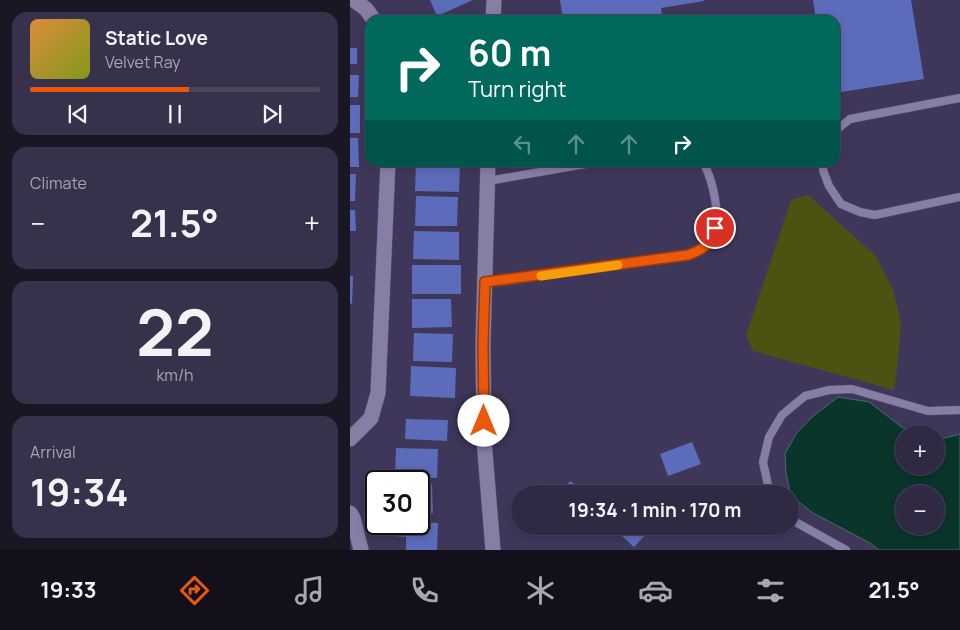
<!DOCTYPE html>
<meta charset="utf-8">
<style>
:root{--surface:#2f2944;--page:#37314b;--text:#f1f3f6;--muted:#a7a6b2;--line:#4a455d;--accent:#ea580c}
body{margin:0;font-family:Manrope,sans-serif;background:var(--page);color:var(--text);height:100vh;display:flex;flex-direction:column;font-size:19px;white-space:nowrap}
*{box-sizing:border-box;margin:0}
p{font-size:16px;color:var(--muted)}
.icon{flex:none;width:28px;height:28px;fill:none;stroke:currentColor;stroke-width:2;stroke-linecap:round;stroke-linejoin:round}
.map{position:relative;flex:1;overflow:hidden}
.side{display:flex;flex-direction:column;gap:12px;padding:12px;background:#1a1725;width:350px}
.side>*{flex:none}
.hud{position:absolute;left:15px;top:15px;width:475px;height:152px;border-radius:15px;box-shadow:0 2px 8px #0003,0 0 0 1px var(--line);background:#00695c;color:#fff;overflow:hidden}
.tools{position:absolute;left:545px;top:425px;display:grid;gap:10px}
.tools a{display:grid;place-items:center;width:50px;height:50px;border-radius:50%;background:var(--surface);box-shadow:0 2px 8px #0003,0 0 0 1px var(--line);font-size:25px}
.speed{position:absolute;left:15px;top:470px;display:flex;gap:10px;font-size:25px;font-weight:700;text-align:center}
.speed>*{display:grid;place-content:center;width:65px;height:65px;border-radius:50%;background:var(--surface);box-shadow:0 2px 8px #0003,0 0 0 1px var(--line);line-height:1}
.speed .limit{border:2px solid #111;border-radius:8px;background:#fff;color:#111}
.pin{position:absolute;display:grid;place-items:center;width:42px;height:42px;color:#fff;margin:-21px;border:2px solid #fff;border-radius:50%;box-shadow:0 1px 5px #0007}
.me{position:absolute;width:55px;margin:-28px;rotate:0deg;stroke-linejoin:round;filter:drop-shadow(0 0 4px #0008)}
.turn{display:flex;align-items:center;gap:18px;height:105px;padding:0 20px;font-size:22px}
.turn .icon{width:65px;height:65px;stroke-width:2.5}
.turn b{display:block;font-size:35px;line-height:42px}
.lanes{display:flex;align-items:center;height:48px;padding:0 20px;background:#0003;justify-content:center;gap:25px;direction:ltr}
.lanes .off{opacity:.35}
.big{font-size:38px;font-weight:700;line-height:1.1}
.side .card{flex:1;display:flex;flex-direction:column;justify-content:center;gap:8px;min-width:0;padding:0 18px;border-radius:15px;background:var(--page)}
.side .dial{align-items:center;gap:0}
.dial b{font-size:65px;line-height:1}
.song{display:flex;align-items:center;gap:15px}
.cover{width:60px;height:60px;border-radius:8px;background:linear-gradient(135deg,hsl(30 70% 55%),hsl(70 70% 35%))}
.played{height:5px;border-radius:2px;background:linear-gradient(90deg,var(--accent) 55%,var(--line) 55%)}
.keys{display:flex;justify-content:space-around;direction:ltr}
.heat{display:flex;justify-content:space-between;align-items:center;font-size:28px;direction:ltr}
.trip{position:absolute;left:161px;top:485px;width:288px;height:50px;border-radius:25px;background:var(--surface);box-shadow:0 2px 8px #0003,0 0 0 1px var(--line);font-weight:700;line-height:50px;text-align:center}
.dock{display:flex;height:80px;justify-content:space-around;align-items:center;background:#13101b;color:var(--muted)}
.dock .icon{width:35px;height:35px}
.dock .selected{color:var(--accent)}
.dock b{font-size:22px;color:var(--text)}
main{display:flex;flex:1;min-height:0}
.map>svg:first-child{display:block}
</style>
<main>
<section class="side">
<div class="card">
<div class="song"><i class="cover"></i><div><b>Static Love</b><p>Velvet Ray</p></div></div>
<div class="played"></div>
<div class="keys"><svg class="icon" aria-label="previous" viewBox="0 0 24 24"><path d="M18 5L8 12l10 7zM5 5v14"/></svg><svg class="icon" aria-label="pause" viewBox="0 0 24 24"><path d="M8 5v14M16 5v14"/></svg><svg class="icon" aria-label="next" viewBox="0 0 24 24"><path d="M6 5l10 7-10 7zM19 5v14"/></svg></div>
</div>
<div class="card"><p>Climate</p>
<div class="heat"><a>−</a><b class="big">21.5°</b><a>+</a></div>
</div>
<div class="card dial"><b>22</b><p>km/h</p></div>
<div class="card"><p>Arrival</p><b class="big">19:34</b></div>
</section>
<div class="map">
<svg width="610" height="550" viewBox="0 0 610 550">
<rect width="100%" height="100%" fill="#3f375a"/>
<path fill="#4d5213" d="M458,195l68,61 17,34 8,33 -3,38 -4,29 -141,-39 -7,-16 45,-135z"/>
<path fill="#09352b" stroke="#4c6a69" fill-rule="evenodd" d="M488,397l31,5 34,26 13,6h-12v32h32v-26l24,-6v116h-81l-9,-7 -57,-30 -22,-17 -5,-23 -1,-19 11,-20 15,-16zM554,494h32v32h-32z"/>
<path fill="#5d6bbb" d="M80,0h43l-36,16z
M210,0h144v1l-43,7 2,12h-100z
M463,0h98l13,79 -89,14v-73h-19z
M0,48h7v16h-7z
M0,75h9l-1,22h-8z
M0,105h10v28h-10z
M0,138h8l1,29h-9z
M66,162l44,2 -1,28 -44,-1z
M0,174h6l-1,27h-5z
M66,196l42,1 -1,29h-42z
M0,210h5l1,21h-6z
M64,231l45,1v28l-46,-1z
M62,265h49v29h-49z
M0,276h3l-1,28 -2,-1z
M62,299h39l1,28 -40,1z
M64,333l39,1 -1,28 -39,-1z
M61,366l45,2 -1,30 -45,-2z
M56,419l42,1 -1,21 -42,-2z
M342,442l9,22 -33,12 -8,-22z
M46,448l42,1 -1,29 -42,-1z
M220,481l15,10 -2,3h-15l-5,-3z
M69,484h13l1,29h-14z
M69,522l19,1 -1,27h-31v-13l-14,-1v-12h27z
M261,526h33l5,5 -15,16z"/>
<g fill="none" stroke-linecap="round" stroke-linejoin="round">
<g stroke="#59526f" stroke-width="9">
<path id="service" d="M485,131l15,-12 110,-21
M474,162l-1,8 6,16 12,18 19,8 15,3 85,-18
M138,181l109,-19
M135,282h14l189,-27c9,-3 20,-8 25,-17 9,-19 0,-58 -10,-76
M422,494l-4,-9 -5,-23 6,-25 13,-22 23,-19 24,-6 23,-1 76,22 32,-1
M440,519l56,31"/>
</g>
<g stroke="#59526f" stroke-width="16">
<path id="minor" d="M4,0l12,9 8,11
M143,20l1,-20
M138,162l-5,182 1,96 9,110
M0,439l21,-21 7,-25 10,-231
M0,513l3,5 8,32"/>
</g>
<use href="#service" stroke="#867ea5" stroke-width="8"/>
<use href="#minor" stroke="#867ea5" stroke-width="15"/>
</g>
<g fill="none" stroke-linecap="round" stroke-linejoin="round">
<g stroke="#983908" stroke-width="12">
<path id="route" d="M134,421l-1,-77 2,-62 203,-27c14,-5 24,-11 27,-27"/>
</g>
<use href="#route" stroke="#ea580c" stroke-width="9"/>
<path stroke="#f59e0b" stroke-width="9" d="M191,276l77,-11"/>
</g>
</svg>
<div class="tools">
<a>+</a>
<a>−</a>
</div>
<div class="speed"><div class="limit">30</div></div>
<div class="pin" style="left:365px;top:228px;background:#d93025"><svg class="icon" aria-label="arrive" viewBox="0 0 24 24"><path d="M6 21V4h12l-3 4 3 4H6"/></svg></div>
<svg class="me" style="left:134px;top:421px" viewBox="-20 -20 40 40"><circle r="19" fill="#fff"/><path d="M0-13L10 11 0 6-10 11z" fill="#ea580c"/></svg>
<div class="trip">19:34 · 1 min · 170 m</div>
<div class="hud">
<div class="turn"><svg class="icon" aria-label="right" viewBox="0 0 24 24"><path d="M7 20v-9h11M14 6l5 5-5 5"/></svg><div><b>60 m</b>Turn right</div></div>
<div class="lanes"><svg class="icon off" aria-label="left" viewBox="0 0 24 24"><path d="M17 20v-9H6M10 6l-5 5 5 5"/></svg><svg class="icon off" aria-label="ahead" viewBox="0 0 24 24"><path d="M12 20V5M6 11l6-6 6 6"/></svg><svg class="icon off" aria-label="ahead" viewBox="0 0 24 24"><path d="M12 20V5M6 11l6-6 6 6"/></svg><svg class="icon" aria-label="right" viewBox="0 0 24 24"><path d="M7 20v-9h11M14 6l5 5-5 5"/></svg></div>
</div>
</div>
</main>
<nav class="dock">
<b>19:33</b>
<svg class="icon selected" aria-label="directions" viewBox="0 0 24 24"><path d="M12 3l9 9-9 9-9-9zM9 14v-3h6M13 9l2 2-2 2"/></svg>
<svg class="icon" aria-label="music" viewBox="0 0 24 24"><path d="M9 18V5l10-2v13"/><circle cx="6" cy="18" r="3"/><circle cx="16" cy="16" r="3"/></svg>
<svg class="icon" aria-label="phone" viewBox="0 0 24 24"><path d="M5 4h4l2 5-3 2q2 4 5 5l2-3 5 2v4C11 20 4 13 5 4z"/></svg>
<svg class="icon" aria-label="climate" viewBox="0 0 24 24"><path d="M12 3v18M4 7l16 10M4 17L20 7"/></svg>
<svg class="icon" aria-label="car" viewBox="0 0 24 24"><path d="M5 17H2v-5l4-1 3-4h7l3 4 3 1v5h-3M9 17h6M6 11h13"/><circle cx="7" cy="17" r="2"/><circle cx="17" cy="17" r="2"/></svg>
<svg class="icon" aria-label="filters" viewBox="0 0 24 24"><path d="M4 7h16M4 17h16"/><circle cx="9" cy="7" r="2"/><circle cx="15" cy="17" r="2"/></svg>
<b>21.5°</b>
</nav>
